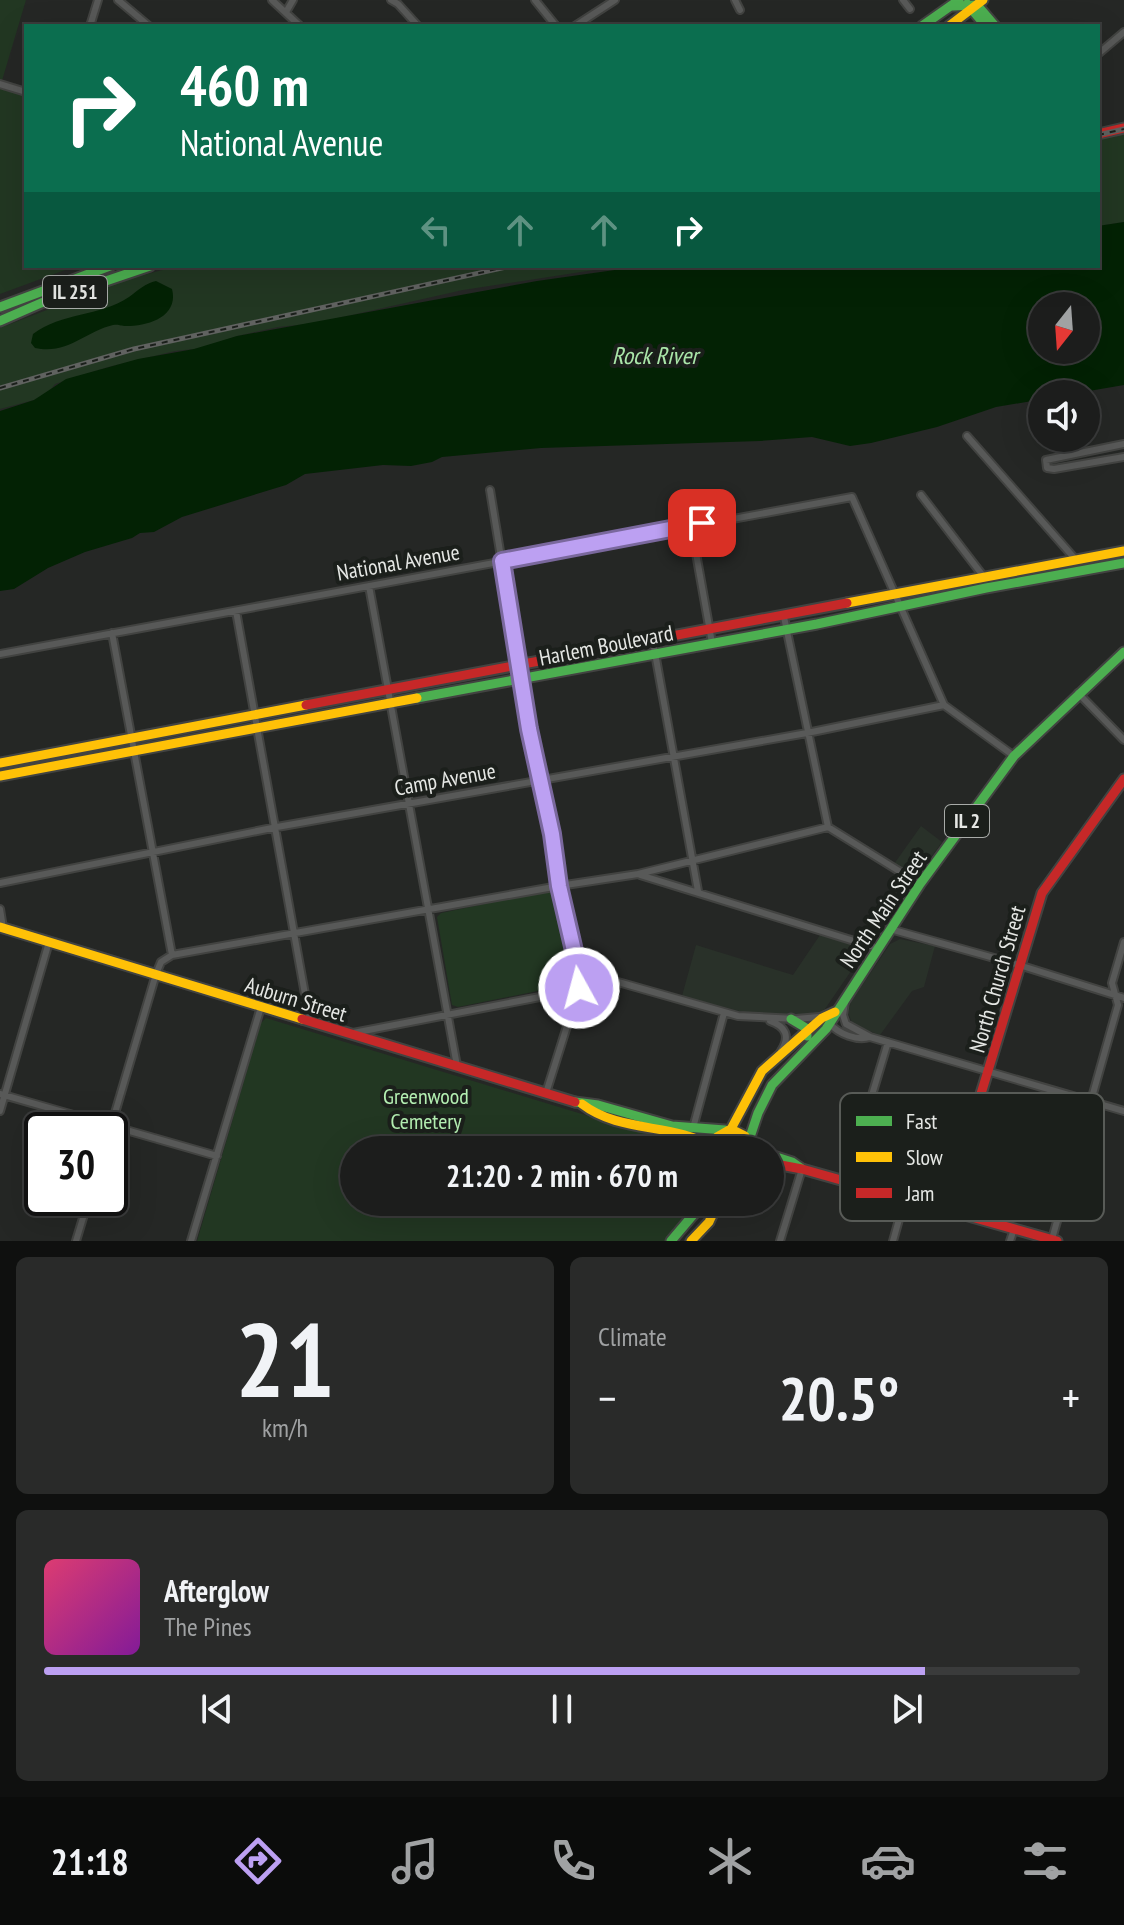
<!DOCTYPE html>
<meta charset="utf-8">
<style>
:root{--surface:#1c1d1c;--page:#292a29;--text:#f1f3f6;--muted:#a0a2a3;--line:#3a3b3b;--accent:#bca0f2}
body{margin:0;font-family:"PT Sans Narrow",sans-serif;background:var(--page);color:var(--text);height:100vh;display:flex;flex-direction:column;font-size:30px;white-space:nowrap}
*{box-sizing:border-box;margin:0}
p{font-size:26px;color:var(--muted)}
.icon{flex:none;width:44px;height:44px;fill:none;stroke:currentColor;stroke-width:2;stroke-linecap:round;stroke-linejoin:round}
.map{position:relative;height:1241px;overflow:hidden}
.details{display:flex;flex-direction:column;gap:16px;padding:16px;background:#0f100f;flex:1}
.details>*{flex:none}
.hud{position:absolute;left:24px;top:24px;width:1076px;height:244px;border-radius:0px;box-shadow:0 8px 32px #0002,0 0 0 2px var(--line);background:#0b6e4f;color:#fff;overflow:hidden}
.needle{width:52px;rotate:197deg}
.controls{position:absolute;left:1028px;top:292px;display:grid;gap:16px}
.controls a{display:grid;place-items:center;width:72px;height:72px;border-radius:50%;background:var(--surface);box-shadow:0 8px 32px #0002,0 0 0 2px var(--line);font-size:40px}
.speed{position:absolute;left:24px;top:1112px;display:flex;gap:16px;font-size:40px;font-weight:700;text-align:center}
.speed>*{display:grid;place-content:center;width:104px;height:104px;border-radius:50%;background:var(--surface);box-shadow:0 8px 32px #0002,0 0 0 2px var(--line);line-height:1}
.speed .limit{border:4px solid #111;border-radius:12px;background:#fff;color:#111}
.pin{position:absolute;display:grid;place-items:center;width:68px;height:68px;color:#fff;margin:-34px;border-radius:16px;box-shadow:0 4px 12px #0006}
.me{position:absolute;width:88px;margin:-44px;rotate:353deg;stroke-linejoin:round;filter:drop-shadow(0 0 6px #0008)}
.turn{display:flex;align-items:center;gap:28px;height:168px;padding:0 24px;font-size:36px}
.turn .icon{width:104px;height:104px;stroke-width:2.5}
.turn b{display:block;font-size:56px;line-height:68px}
.lanes{display:flex;align-items:center;height:76px;padding:0 24px;background:#0003;justify-content:center;gap:40px;direction:ltr}
.lanes .off{opacity:.35}
.big{font-size:60px;font-weight:700;line-height:1.1}
.details .widget{flex:1;display:flex;flex-direction:column;justify-content:center;gap:12px;min-width:0;padding:0 28px;border-radius:12px;background:var(--page)}
.details .dial{align-items:center;gap:0}
.dial b{font-size:104px;line-height:1}
.song{display:flex;align-items:center;gap:24px}
.cover{width:96px;height:96px;border-radius:12px;background:linear-gradient(135deg,hsl(340 70% 55%),hsl(290 70% 35%))}
.played{height:8px;border-radius:4px;background:linear-gradient(90deg,var(--accent) 85%,var(--line) 85%)}
.keys{display:flex;justify-content:space-around;direction:ltr}
.heat{display:flex;justify-content:space-between;align-items:center;font-size:44px;direction:ltr}
.details .tiles{flex:1;display:grid;gap:16px;grid-template-columns:1fr 1fr}
.widget:last-child{grid-column:span 2}
.trip{position:absolute;left:340px;top:1136px;width:444px;height:80px;border-radius:40px;background:var(--surface);box-shadow:0 8px 32px #0002,0 0 0 2px var(--line);font-weight:700;line-height:80px;text-align:center}
.menu{display:flex;height:128px;justify-content:space-around;align-items:center;background:#0b0c0b;color:var(--muted)}
.menu .icon{width:56px;height:56px}
.menu .active{color:var(--accent)}
.menu b{font-size:36px;color:var(--text)}
.map>svg:first-child{display:block}
</style>
<div class="map">
<svg width="1124" height="1241" viewBox="0 0 1124 1241">
<rect width="100%" height="100%" fill="#252725"/>
<path fill="#293129" d="M921,826l21,16 -21,29 -10,4 -17,-11z
M820,935l36,11 6,9 -37,54 -11,7h-56l-76,-20 14,-51 97,30z
M900,939l35,7 -11,41 -12,4 -32,44 -27,-10 -5,-12 3,-11 39,-58z"/>
<path fill="#223722" d="M0,0h26l-25,84 25,8v174h50l-76,28z
M1124,128v94l-26,4v-91z
M177,266h463l-46,4 -131,20 -147,33 -38,4 -41,9 -34,12 -28,3 -67,16 -53,17 -6,8 -15,8 -34,9v-81l122,-47z
M553,890l6,4 15,83 -2,7 -114,23 -6,-2 -15,-88 4,-4z
M266,1018l375,114 63,12 4,6h-354v52h345l-34,39h-468l64,-218z"/>
<path fill="#032204" fill-rule="evenodd" d="M1124,222v163l-41,7 -41,2v5l-4,1 -42,7 -59,20 -66,16 -21,3 -38,-9 -52,4 -219,7 -99,9 -10,5 -21,4 -28,-1 -78,9 -19,11 -104,32 -28,15 -14,1 -8,5 -47,14 -37,16 -34,21 -14,2v-180l34,-11 32,-21 72,-20 56,-10 43,-13 300,-55 106,-15h455v-40zM1086,306v44h-44v-44z
M156,281l16,8c7,27 -23,37 -46,37 -6,0 -6,-2 -13,-1 -27,6 -45,30 -78,23l-4,-5 2,-9c29,-22 66,-17 96,-37 8,-6 17,-14 27,-16z"/>
<g fill="none" stroke-linecap="round" stroke-linejoin="round">
<g stroke="#424341" stroke-width="10">
<path id="street" d="M118,0l31,26
M272,0l28,26
M391,0l7,4 20,22
M535,0l21,26
M735,0l5,10
M903,0l7,9
M286,12l7,-12
M90,26l8,-26
M575,26l40,-26
M1098,54l26,-22
M0,84l26,8
M967,436l109,124
M1124,444l-78,16 1,8 7,1 70,-12
M490,490l39,239 51,248 -1,11 -33,105
M921,495l63,82
M691,525l21,118
M369,586l88,480
M236,611l74,411
M784,617l44,210 92,57
M112,633l60,322
M653,642l45,249
M0,654l852,-157 92,208 70,51
M1078,693l46,47
M640,875l237,73
M0,883l277,-56 530,-94 137,-28
M0,909l3,19
M890,929l129,36 105,33
M845,1002l-2,13 3,9 24,13 254,74
M770,1021c15,5 21,15 11,30
M830,1024c9,10 27,17 40,13
M353,1033l265,-51 120,34 58,3 23,-2
M0,1094l217,62
M0,1111l49,-169
M693,1128l31,-115
M110,1130l46,-156 5,-12 11,-7 387,-69 79,-12 190,-47
M846,1181l42,-139
M1052,1239l66,-234 -6,-22 12,-41
M76,1241l13,-43
M191,1241l70,-234
M780,1241l22,-72
M893,1241l12,-43
M1010,1241l4,-12"/>
</g>
<g stroke="#424341" stroke-width="13">
<path id="fast" d="M967,4l19,22
M953,6l24,-1 18,21
M922,26l37,-26
M0,307l110,-41
M0,321l41,-18 109,-37
M417,698l400,-74 169,-36 138,-25
M791,1019l15,9 1,8
M575,1102l23,3 74,21 53,4
M748,1143l10,-30 14,-28 54,-56 94,-145 94,-128 110,-104
M770,1155l22,7 10,7
M671,1241l33,-39"/>
</g>
<g stroke="#424341" stroke-width="13">
<path id="slow" d="M949,26l34,-26
M847,603l277,-52
M0,763l306,-58
M0,776l417,-78
M0,927l302,92
M582,1104c39,30 92,18 133,44
M731,1129l31,-58 60,-53 13,-6
M715,1150l2,-13 14,-8 14,7 3,14
M691,1241l18,-19 9,-20"/>
</g>
<g stroke="#424341" stroke-width="13">
<path id="jam" d="M1098,134l26,-6
M306,705l541,-102
M302,1019l273,83
M770,1163l32,6 255,72
M946,1209l96,-316 82,-114"/>
</g>
<use href="#street" stroke="#585958" stroke-width="6"/>
<use href="#fast" stroke="#4caf50" stroke-width="9"/>
<use href="#slow" stroke="#ffc107" stroke-width="9"/>
<use href="#jam" stroke="#c62828" stroke-width="9"/>
<g stroke="#606260" stroke-width="5">
<path id="rail" d="M1098,135l26,-6
M0,388l134,-39 377,-83"/>
</g>
<use href="#rail" stroke="#1b1f1b" stroke-width="2" stroke-dasharray="6" stroke-linecap="butt"/>
</g>
<g fill="none" stroke-linecap="round" stroke-linejoin="round">
<g stroke="#7a689d" stroke-width="20">
<path id="route" d="M579,988l-1,-20 -19,-82 -7,-52 -23,-105 -27,-168 200,-38"/>
</g>
<use href="#route" stroke="#bca0f2" stroke-width="14"/>
</g>
<g text-anchor="middle" dominant-baseline="central" stroke-width="8" stroke-linejoin="round" paint-order="stroke">
<g fill="#1b1f1b" stroke="#a8aba8" stroke-width="2">
<rect x="43" y="276" width="64" height="32" rx="6"/>
<rect x="945" y="805" width="44" height="32" rx="6"/>
</g>
<g font-size="20" font-weight="bold" fill="#e5e7e4">
<text x="75" y="292">IL 251</text>
<text x="967" y="821">IL 2</text>
</g>
<g font-size="22" fill="#e5e7e4" stroke="#1b1f1b">
<text transform="translate(398 562) rotate(-10)">National Avenue</text>
<text transform="translate(606 645) rotate(-11)">Harlem Boulevard</text>
<text transform="translate(445 779) rotate(-10)">Camp Avenue</text>
<text transform="translate(883 909) rotate(-56)">North Main Street</text>
<text transform="translate(997 979) rotate(-74)">North Church Street</text>
<text transform="translate(296 999) rotate(17)">Auburn Street</text>
</g>
<g font-size="22" fill="#b4efb2" stroke="#1b1f1b">
<text x="426" y="1096">Greenwood<tspan x="426" dy="25">Cemetery</tspan></text>
</g>
<g font-size="24" font-style="italic" fill="#aae6a9" stroke="#1b1f1b">
<text x="655" y="355">Rock River</text>
</g>
</g>
<rect x="840" y="1093" width="264" height="128" rx="12" fill="#1b1f1b" stroke="#585b57" stroke-width="2"/>
<rect x="856" y="1116" width="36" height="10" fill="#4caf50"/>
<rect x="856" y="1152" width="36" height="10" fill="#ffc107"/>
<rect x="856" y="1188" width="36" height="10" fill="#c62828"/>
<g font-size="22" fill="#e5e7e4">
<text x="906" y="1129">Fast</text>
<text x="906" y="1165">Slow</text>
<text x="906" y="1201">Jam</text>
</g>
</svg>
<div class="controls">
<a><svg class="needle" viewBox="-14 -14 28 28"><path d="M0-13l5 13h-10z" fill="#e53935"/><path d="M0 13l5-13h-10z" fill="#a0a2a3"/></svg></a>
<a><svg class="icon" aria-label="sound" viewBox="0 0 24 24"><path d="M4 9h4l5-4v14l-5-4H4zM17 9q2 3 0 6"/></svg></a>
</div>
<div class="speed"><div class="limit">30</div></div>
<div class="pin" style="left:702px;top:523px;background:#d93025"><svg class="icon" aria-label="arrive" viewBox="0 0 24 24"><path d="M6 21V4h12l-3 4 3 4H6"/></svg></div>
<svg class="me" style="left:579px;top:988px" viewBox="-20 -20 40 40"><circle r="17" fill="#bca0f2" stroke="#fff" stroke-width="3"/><path d="M0-11L8 9 0 5-8 9z" fill="#fff"/></svg>
<div class="trip">21:20 · 2 min · 670 m</div>
<div class="hud">
<div class="turn"><svg class="icon" aria-label="right" viewBox="0 0 24 24"><path d="M7 20v-9h11M14 6l5 5-5 5"/></svg><div><b>460 m</b>National Avenue</div></div>
<div class="lanes"><svg class="icon off" aria-label="left" viewBox="0 0 24 24"><path d="M17 20v-9H6M10 6l-5 5 5 5"/></svg><svg class="icon off" aria-label="ahead" viewBox="0 0 24 24"><path d="M12 20V5M6 11l6-6 6 6"/></svg><svg class="icon off" aria-label="ahead" viewBox="0 0 24 24"><path d="M12 20V5M6 11l6-6 6 6"/></svg><svg class="icon" aria-label="right" viewBox="0 0 24 24"><path d="M7 20v-9h11M14 6l5 5-5 5"/></svg></div>
</div>
</div>
<section class="details">
<div class="tiles">
<div class="widget dial"><b>21</b><p>km/h</p></div>
<div class="widget"><p>Climate</p>
<div class="heat"><a>−</a><b class="big">20.5°</b><a>+</a></div>
</div>
<div class="widget">
<div class="song"><i class="cover"></i><div><b>Afterglow</b><p>The Pines</p></div></div>
<div class="played"></div>
<div class="keys"><svg class="icon" aria-label="previous" viewBox="0 0 24 24"><path d="M18 5L8 12l10 7zM5 5v14"/></svg><svg class="icon" aria-label="pause" viewBox="0 0 24 24"><path d="M8 5v14M16 5v14"/></svg><svg class="icon" aria-label="next" viewBox="0 0 24 24"><path d="M6 5l10 7-10 7zM19 5v14"/></svg></div>
</div>
</div>
</section>
<nav class="menu">
<b>21:18</b>
<svg class="icon active" aria-label="directions" viewBox="0 0 24 24"><path d="M12 3l9 9-9 9-9-9zM9 14v-3h6M13 9l2 2-2 2"/></svg>
<svg class="icon" aria-label="music" viewBox="0 0 24 24"><path d="M9 18V5l10-2v13"/><circle cx="6" cy="18" r="3"/><circle cx="16" cy="16" r="3"/></svg>
<svg class="icon" aria-label="phone" viewBox="0 0 24 24"><path d="M5 4h4l2 5-3 2q2 4 5 5l2-3 5 2v4C11 20 4 13 5 4z"/></svg>
<svg class="icon" aria-label="climate" viewBox="0 0 24 24"><path d="M12 3v18M4 7l16 10M4 17L20 7"/></svg>
<svg class="icon" aria-label="car" viewBox="0 0 24 24"><path d="M5 17H2v-5l4-1 3-4h7l3 4 3 1v5h-3M9 17h6M6 11h13"/><circle cx="7" cy="17" r="2"/><circle cx="17" cy="17" r="2"/></svg>
<svg class="icon" aria-label="filters" viewBox="0 0 24 24"><path d="M4 7h16M4 17h16"/><circle cx="9" cy="7" r="2"/><circle cx="15" cy="17" r="2"/></svg>
</nav>
